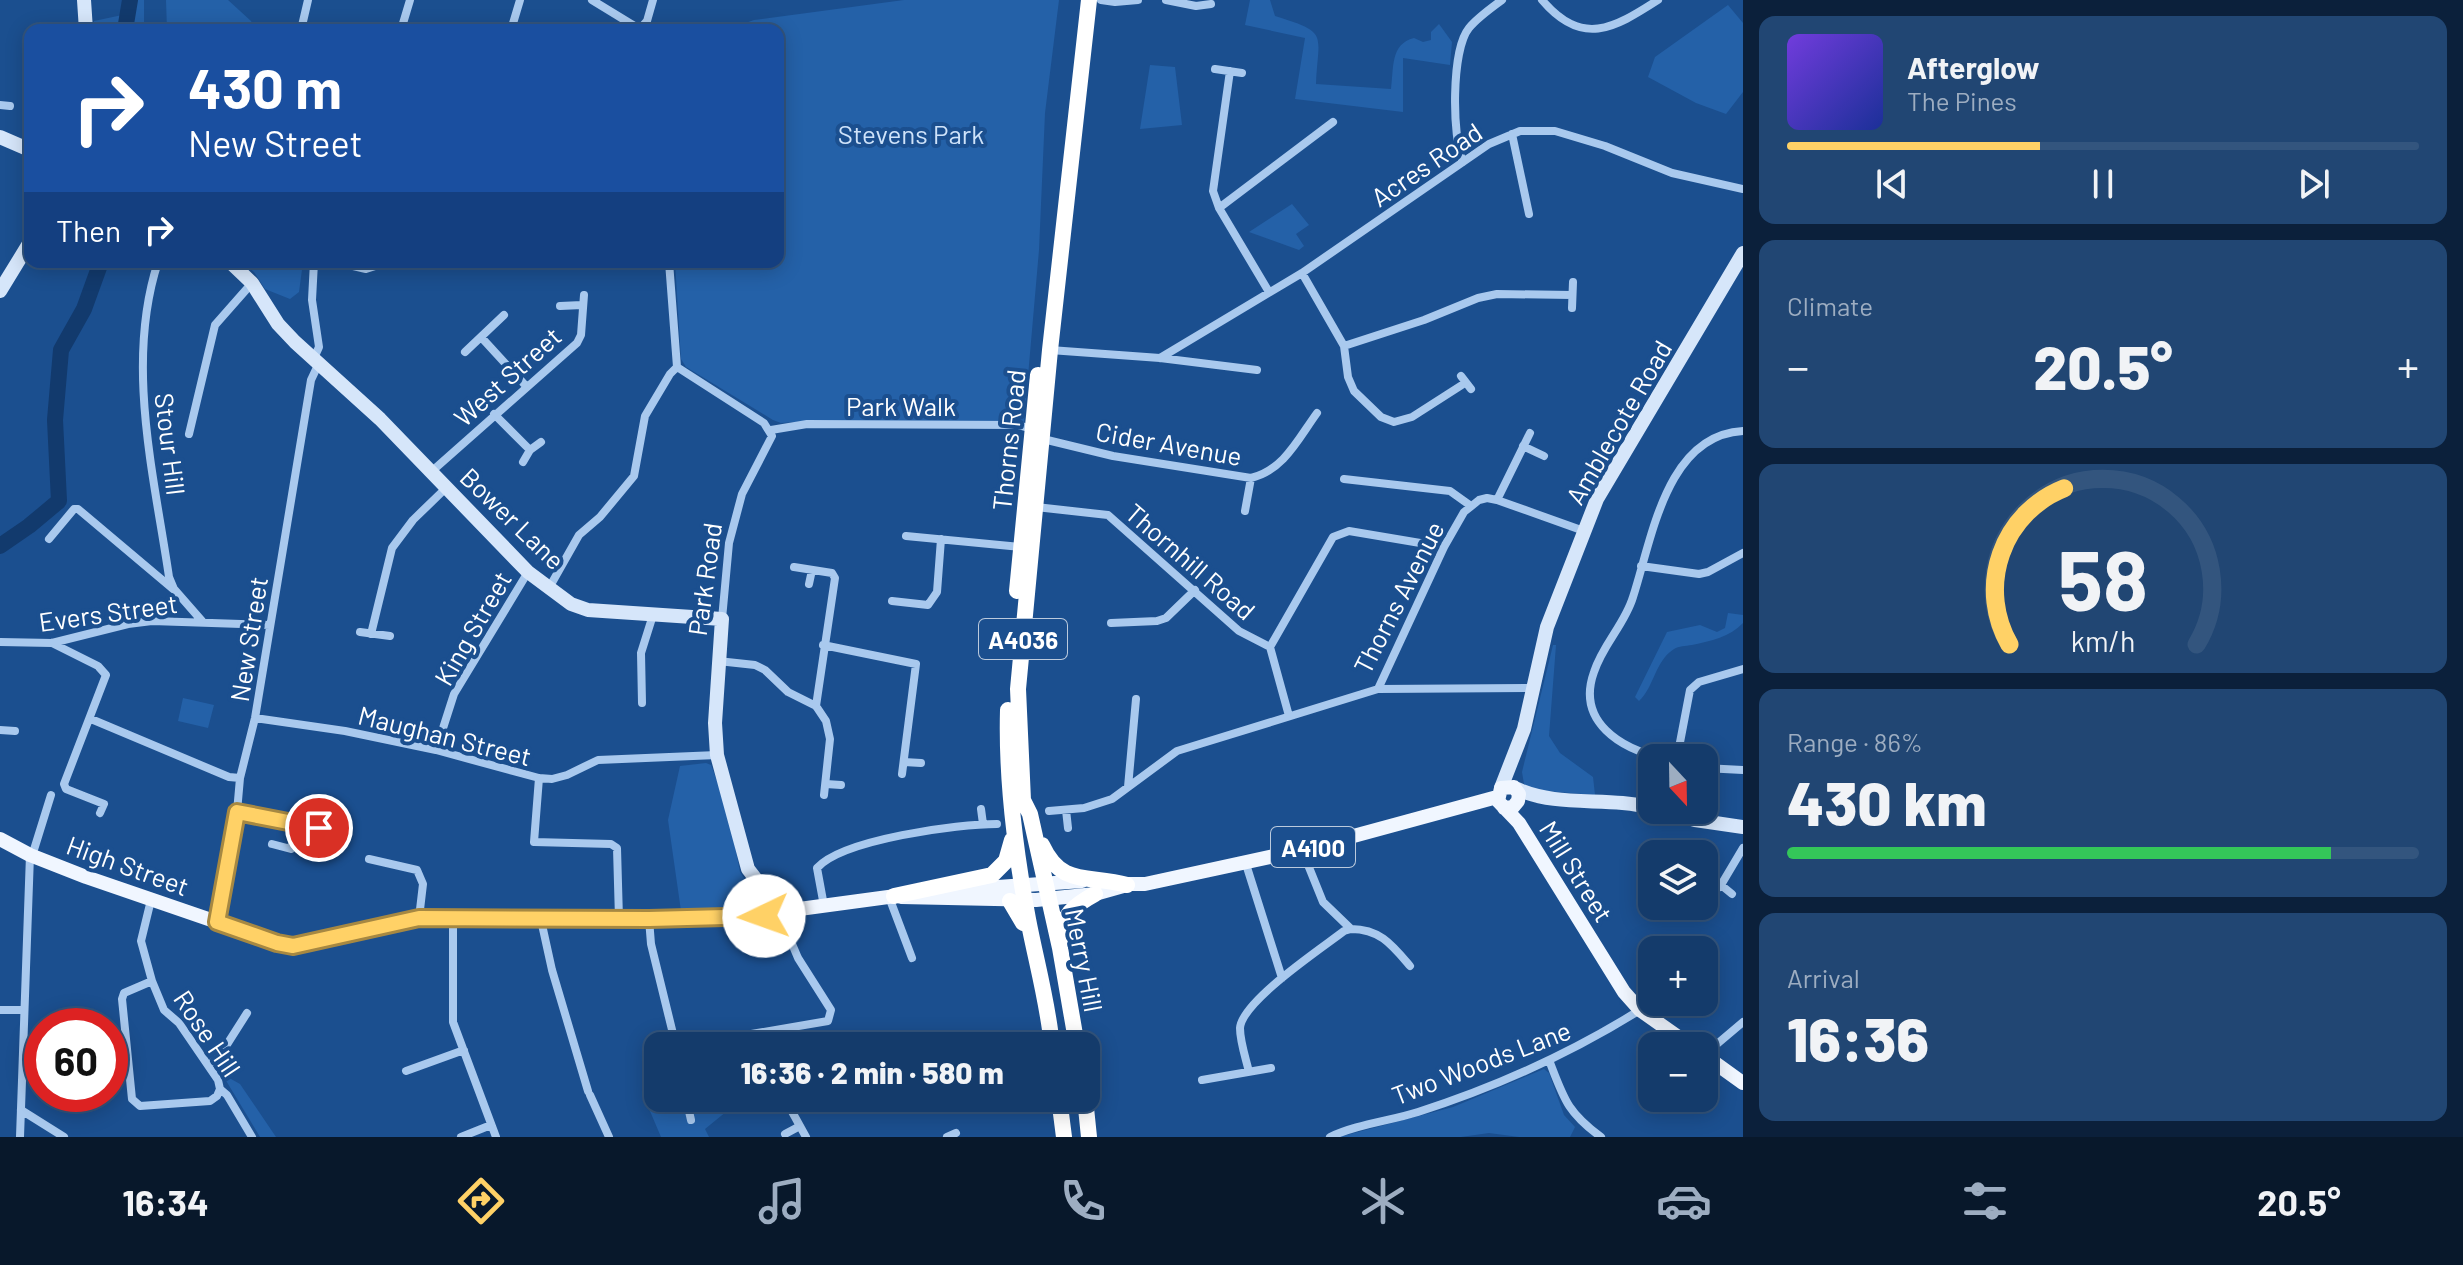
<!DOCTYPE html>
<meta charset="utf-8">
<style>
:root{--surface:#143b6b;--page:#214673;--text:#f1f3f6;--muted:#9dadc1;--line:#33557e;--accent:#ffd166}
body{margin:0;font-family:Barlow,sans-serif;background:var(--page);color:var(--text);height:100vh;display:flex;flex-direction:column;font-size:30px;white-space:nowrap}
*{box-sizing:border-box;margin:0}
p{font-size:26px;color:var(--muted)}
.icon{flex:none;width:44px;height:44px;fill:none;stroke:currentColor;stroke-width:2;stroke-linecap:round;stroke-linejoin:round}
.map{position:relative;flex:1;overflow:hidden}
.drawer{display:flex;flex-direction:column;gap:16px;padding:16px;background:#0b203b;width:720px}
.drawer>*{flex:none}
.hud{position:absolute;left:24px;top:24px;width:760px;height:244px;border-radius:16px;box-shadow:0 4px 20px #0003,0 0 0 2px var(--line);background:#1a4fa0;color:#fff;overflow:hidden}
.needle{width:52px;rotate:158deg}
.controls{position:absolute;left:1638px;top:744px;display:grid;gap:16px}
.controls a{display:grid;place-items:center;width:80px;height:80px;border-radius:16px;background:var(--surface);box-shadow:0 4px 20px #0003,0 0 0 2px var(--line);font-size:40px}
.speed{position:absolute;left:24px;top:1008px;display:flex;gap:16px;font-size:40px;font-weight:700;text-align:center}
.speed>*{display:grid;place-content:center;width:104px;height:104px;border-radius:50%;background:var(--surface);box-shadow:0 4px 20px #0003,0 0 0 2px var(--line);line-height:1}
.speed .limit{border:12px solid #d22;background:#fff;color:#111}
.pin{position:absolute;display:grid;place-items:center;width:68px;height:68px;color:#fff;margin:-34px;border:4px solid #fff;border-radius:50%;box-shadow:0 2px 8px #0007}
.me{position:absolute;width:88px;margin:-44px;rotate:267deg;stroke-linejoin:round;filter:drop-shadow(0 0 6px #0008)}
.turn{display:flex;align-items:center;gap:28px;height:168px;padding:0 32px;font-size:36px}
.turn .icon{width:104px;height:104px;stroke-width:2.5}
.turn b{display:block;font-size:56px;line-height:68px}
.then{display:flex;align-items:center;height:76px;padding:0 32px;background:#0003;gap:16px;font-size:30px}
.big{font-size:60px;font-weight:800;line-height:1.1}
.drawer .card{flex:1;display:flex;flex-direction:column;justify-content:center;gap:12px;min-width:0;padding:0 28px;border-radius:16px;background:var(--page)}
.drawer .dial{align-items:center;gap:0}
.dial svg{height:208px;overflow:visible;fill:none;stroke:var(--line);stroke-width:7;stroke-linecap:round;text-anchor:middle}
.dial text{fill:var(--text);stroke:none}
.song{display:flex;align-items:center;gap:24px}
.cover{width:96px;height:96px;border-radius:12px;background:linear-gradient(135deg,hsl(260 70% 55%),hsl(230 70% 35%))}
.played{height:8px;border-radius:4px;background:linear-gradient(90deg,var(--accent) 40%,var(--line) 40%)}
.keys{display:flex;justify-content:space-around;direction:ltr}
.heat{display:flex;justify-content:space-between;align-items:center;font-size:44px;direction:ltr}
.charge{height:12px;border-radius:6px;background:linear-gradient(90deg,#34c759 86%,var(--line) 0)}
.trip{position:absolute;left:644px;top:1032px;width:456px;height:80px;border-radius:16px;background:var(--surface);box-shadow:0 4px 20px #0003,0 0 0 2px var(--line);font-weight:800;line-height:80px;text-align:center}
.tabs{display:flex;height:128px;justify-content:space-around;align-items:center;background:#08182b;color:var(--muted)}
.tabs .icon{width:56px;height:56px}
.tabs .active{color:var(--accent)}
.tabs b{font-size:36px;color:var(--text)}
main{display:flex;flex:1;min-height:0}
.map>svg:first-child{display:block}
</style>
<main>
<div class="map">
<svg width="1743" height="1137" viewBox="0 0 1743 1137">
<rect width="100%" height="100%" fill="#1b4f8f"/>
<path fill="#2461a8" d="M130,0h14v30h-50v-9l33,-7z
M166,0h62l23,21 4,9h-88z
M904,0h155l-14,113 -6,137 -15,172 -214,-1 -29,2 -8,-3 -87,-53 -5,-8 -6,-97h103v-232h-53l29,-10z
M1250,0h20l5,16c55,17 43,17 41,68l75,5c3,-21 -1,-45 23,-51l9,4 8,-2v-8l8,-8 13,18 -2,23 -47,-7v54l-108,-13 10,-61 -60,-13z
M1728,5l15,18v69l-17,22 -30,-11 -48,-26 7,-20z
M1150,65l25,2 7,58 -42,4z
M1292,204l17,21 -13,9 8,12 -5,4 -50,-18z
M242,262h61l-4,30 -9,7 -25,-10 -11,-17z
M1728,613l15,2v8c-13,14 -32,18 -51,22 -7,1 -13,1 -18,4 -19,12 -20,38 -35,52l-4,-4 32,-65 33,-7 17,7 8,-4z
M1553,645h3l-7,91 11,17 33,24 2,18 -63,-5 -8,-6 -2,-12z
M183,698l31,7 -6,23 -30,-7z
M706,763l5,2 17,45 12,62 17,26 -3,8 -5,3 -68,2 -13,-91 12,-54z
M1544,1069l5,4 15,42 11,12 -5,10h-51l-30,-4 -28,4h-122l114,-30z
M222,1074l18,10 36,53h-16z
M658,1094v4h23l6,20 7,-2 -3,-18h52l-38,31 4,8h-48l-17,-40z"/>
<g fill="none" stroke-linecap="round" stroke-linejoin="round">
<path stroke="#123a6d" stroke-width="16" d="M125,30l5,-30
M0,546l29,-20 30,-25 -4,-81 6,-70 23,-41 17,-47"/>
<path stroke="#a9c9ee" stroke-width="8" d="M592,0l49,30
M1101,0l14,2 23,-2
M1166,0l30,6 15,-2
M1542,0c40,47 71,29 116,0
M640,29l7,-8 6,-21
M301,30l7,-30
M401,30l9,-30
M511,30l9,-30
M1215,69l27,4
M1230,71l-17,120 6,17 50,84
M0,105l10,1
M1512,134l17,80
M1463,162c-11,-24 -12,-112 6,-134 8,-10 22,-20 33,-28
M1219,208l114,-86
M158,262c-33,101 -4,213 11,315l5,12 28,32
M336,262l30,7 22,-7
M669,262l8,105 87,56 8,13 -30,58 -13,49 -7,76
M1302,273l42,73 4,31 6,14 27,26 13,5 18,-5 53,-34
M560,306l22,-1
M1572,308l1,-26
M481,337l45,49
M1344,346l80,-26 54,-22 19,-4 75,1
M1050,350l110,8 97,12
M465,352l39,-37
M314,358l5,-11 -7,-47 2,-38
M1160,358l142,-85 187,-129 31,-13h35l50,15 67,27 71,16
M1461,376l10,13
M494,414l36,36
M771,430l36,-6 211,1 14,4
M189,434l26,-109 37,-42
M1043,439l70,17 138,22c33,-8 47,-39 66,-65
M1523,446l21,10
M523,462l7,-12 11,-8
M431,472l146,-129 4,-8 3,-40
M1344,479l106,12 21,15
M1497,500l33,-67
M1036,507l72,8 131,116 31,16
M1245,511l6,-33
M906,536l115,11
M49,539l25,-30h4l95,80
M1641,566l58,8 9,-2 35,-19
M794,567l38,6 3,5 -19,128
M809,584l3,-14
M549,588l30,-53 21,-18 34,-41 11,-60 25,-42 7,-7
M892,601l36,4 9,-13 4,-53
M1111,623l46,-2 9,-3 29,-28
M360,632l30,4
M371,634l21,-86 21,-28 34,-33
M0,642l52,1 76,-19 24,-3 118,4
M52,643l46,23 8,9 -42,109 2,5 38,15 -4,9
M823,645l93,19 -14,110
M1270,647l63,-110 16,-6 95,16
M1270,647l19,69
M718,661l37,4 10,5 23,22 28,14 10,15 4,18 -6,56
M1378,689l154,-1
M642,703l-1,-50 12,-38
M255,718l90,13 91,19 103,28 13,1 15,-4 31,-15 119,-5
M91,719l138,58 11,1
M0,730l15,1
M436,750l18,-56 74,-122
M1663,758c-42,-9 -87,-36 -69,-86 9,-28 31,-48 39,-75 19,-58 33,-162 110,-166
M1677,758l13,-68 9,-8 44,-13
M904,762l17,1
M1704,768l39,2
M539,778l-5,64 77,2 6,4 2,71
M826,784l15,1
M1128,787l8,-88
M981,809l2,15
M1066,810l2,18
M1049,811l35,-3 28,-9 65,-48 201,-62 66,-142 20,-35 15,-12 8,-2 10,2 87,31
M237,812l82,16
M272,844l19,5 4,-24
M1302,850l21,52 28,27c29,0 41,16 59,37
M32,856l19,-61
M369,859l48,11 6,14 -4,34
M1245,861l37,117
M1721,885l11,9
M889,897l23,61
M1707,899l14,-14 22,-37
M151,900l-10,41 11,40 12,29 15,13 39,57 2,9 7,6 25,42
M824,906l-7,-38c26,-29 141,-44 180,-44
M453,918v104l43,115
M649,919l2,25 25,102
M541,920l11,50 36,121
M217,922l20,-110 3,-34 15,-60 56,-338 8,-17
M152,981l-28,12 -2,6 10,100 8,7 70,-5 7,-5 3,-7
M0,1010h23
M681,1046l147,-25 3,-11 -33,-52 -14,-33
M1704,1055l39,-33
M1549,1060c15,39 18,52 52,77
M209,1065l10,-8 28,-44
M406,1071l58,-21
M1249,1072c-3,-13 -9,-30 -9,-44 2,-27 82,-80 104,-97l7,-2
M1202,1080l69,-12
M590,1095l19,42
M686,1098l5,22
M790,1108l16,29
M21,1110l43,27
M785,1134l15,-8
M20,1137l10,-282
M461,1137l30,-12
M947,1137l9,-4
M1330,1137c27,-13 60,-16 88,-25 78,-25 153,-59 222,-102"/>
<path stroke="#d6e6fa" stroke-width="14" d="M84,0l2,30
M0,137l30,13
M230,262l22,21 26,41 17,18 85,77 148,153 43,32 17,6 134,9 -7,104 2,32 31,114 24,31
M0,291l30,-49
M1501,788l23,-59 23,-102 50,-128 146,-246
M1517,789c42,19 91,7 135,19
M1661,810l34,10 48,7"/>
<path stroke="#f0f6ff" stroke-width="14" d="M1504,808l9,-1 5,-6 1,-7 -5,-7 -13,1 -3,13 21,22 105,169 16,18 51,36
M0,839l30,16 56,22 201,69h12l120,-28 122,2 223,-4
M1119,884h26l157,-34 195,-53
M943,891l139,-10
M901,897l135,3 59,-6 32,-9
M764 912a14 14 0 1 1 28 0a14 14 0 1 1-28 0Z
M792,910l111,-15
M1704,1055l39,28"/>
<path stroke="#fff" stroke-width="16" d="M1017,591l21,-216
M1008,710c-2,70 7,140 20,209 8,42 20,84 24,127
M1042,845c20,43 47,29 85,40
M894,896l98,-21 14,-14 6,-21
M1010,901l13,22
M1060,940c2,-25 13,-34 35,-46
M1077,1046l-17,-98 -30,-134 -7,-14 -5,-111 32,-339 39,-350
M1059,1098l5,39
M1085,1098l4,39"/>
</g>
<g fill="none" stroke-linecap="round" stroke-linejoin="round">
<g stroke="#a68842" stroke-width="20">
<path id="route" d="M319,828l-82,-16 -20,110 60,21 16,3 126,-28 230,1 115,-3"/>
</g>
<use href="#route" stroke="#ffd166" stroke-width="14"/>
</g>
<g text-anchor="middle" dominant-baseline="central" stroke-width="8" stroke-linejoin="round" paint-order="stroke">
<g fill="#1b4f8f" stroke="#bbcadd" stroke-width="2">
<rect x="979" y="619" width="88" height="40" rx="6"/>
<rect x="1271" y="827" width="84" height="40" rx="6"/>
</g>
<g font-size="24" font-weight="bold" fill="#fff">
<text x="1023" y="639">A4036</text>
<text x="1313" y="847">A4100</text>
</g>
<g font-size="26" fill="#cfe3fa" stroke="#1b4f8f">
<text x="911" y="133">Stevens Park</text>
</g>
<g font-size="26" fill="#fff" stroke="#1b4f8f">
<text transform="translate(1426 164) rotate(-34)">Acres Road</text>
<text transform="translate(507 376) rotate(-42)">West Street</text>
<text x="901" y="405">Park Walk</text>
<text transform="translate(1618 422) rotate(-60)">Amblecote Road</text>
<text transform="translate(1008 440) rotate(-84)">Thorns Road</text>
<text transform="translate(1169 443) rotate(10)">Cider Avenue</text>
<text transform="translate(171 444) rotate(83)">Stour Hill</text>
<text transform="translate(513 518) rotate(44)">Bower Lane</text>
<text transform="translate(1191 561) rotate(41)">Thornhill Road</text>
<text transform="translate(704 579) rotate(-82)">Park Road</text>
<text transform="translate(1398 597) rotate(-63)">Thorns Avenue</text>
<text transform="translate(108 612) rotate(-8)">Evers Street</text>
<text transform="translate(472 628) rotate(-60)">King Street</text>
<text transform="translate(248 639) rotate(-81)">New Street</text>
<text transform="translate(445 735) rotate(14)">Maughan Street</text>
<text transform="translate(128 865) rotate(20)">High Street</text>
<text transform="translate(1577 871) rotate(58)">Mill Street</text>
<text transform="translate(1085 960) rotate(79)">Merry Hill</text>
<text transform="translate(208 1033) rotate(56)">Rose Hill</text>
<text transform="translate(1481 1062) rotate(-21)">Two Woods Lane</text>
</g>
</g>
</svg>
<div class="controls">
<a><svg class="needle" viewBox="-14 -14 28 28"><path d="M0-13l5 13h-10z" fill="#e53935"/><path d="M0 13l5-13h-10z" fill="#9dadc1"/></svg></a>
<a><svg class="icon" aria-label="layers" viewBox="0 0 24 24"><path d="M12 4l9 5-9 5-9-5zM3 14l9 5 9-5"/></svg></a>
<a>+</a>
<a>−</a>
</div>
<div class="speed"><div class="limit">60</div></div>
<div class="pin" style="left:319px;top:828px;background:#d93025"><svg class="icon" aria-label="arrive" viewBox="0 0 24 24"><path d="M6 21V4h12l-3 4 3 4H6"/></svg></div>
<svg class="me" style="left:764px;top:916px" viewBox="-20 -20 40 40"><circle r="19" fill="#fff"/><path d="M0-13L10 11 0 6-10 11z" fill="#ffd166"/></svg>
<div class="trip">16:36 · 2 min · 580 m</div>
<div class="hud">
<div class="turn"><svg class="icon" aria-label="right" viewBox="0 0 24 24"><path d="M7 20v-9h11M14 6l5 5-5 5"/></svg><div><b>430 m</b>New Street</div></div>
<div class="then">Then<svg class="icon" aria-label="right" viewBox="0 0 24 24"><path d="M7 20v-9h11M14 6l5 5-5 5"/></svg></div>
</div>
</div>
<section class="drawer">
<div class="card">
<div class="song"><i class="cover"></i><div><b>Afterglow</b><p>The Pines</p></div></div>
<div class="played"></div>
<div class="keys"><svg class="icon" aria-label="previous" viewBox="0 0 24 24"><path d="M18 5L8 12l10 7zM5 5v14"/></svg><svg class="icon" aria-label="pause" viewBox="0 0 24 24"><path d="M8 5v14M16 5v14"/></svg><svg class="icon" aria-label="next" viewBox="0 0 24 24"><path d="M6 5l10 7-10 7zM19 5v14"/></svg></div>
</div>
<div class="card"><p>Climate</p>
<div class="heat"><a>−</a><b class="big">20.5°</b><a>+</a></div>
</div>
<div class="card dial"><svg viewBox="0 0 100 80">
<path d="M14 69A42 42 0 1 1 86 69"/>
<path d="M14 69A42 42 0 0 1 35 9" stroke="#ffd166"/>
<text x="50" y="56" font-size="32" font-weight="700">58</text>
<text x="50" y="72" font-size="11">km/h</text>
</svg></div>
<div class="card"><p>Range · 86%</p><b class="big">430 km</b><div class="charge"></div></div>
<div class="card"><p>Arrival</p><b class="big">16:36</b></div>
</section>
</main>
<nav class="tabs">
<b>16:34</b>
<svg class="icon active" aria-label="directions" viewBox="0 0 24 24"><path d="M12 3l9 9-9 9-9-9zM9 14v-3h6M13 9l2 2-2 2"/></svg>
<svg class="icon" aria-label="music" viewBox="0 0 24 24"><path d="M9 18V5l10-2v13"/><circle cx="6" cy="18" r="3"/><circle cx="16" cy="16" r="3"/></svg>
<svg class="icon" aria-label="phone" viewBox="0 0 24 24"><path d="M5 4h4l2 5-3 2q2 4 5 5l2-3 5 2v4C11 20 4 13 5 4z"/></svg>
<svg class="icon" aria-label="climate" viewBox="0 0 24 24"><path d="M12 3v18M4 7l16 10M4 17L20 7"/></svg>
<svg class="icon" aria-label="car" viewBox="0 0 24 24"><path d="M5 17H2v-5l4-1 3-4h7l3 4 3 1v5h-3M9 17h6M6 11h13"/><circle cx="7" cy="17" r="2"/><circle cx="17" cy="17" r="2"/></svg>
<svg class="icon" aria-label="filters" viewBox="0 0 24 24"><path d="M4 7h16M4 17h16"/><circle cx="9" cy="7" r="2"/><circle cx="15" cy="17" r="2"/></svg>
<b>20.5°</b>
</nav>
